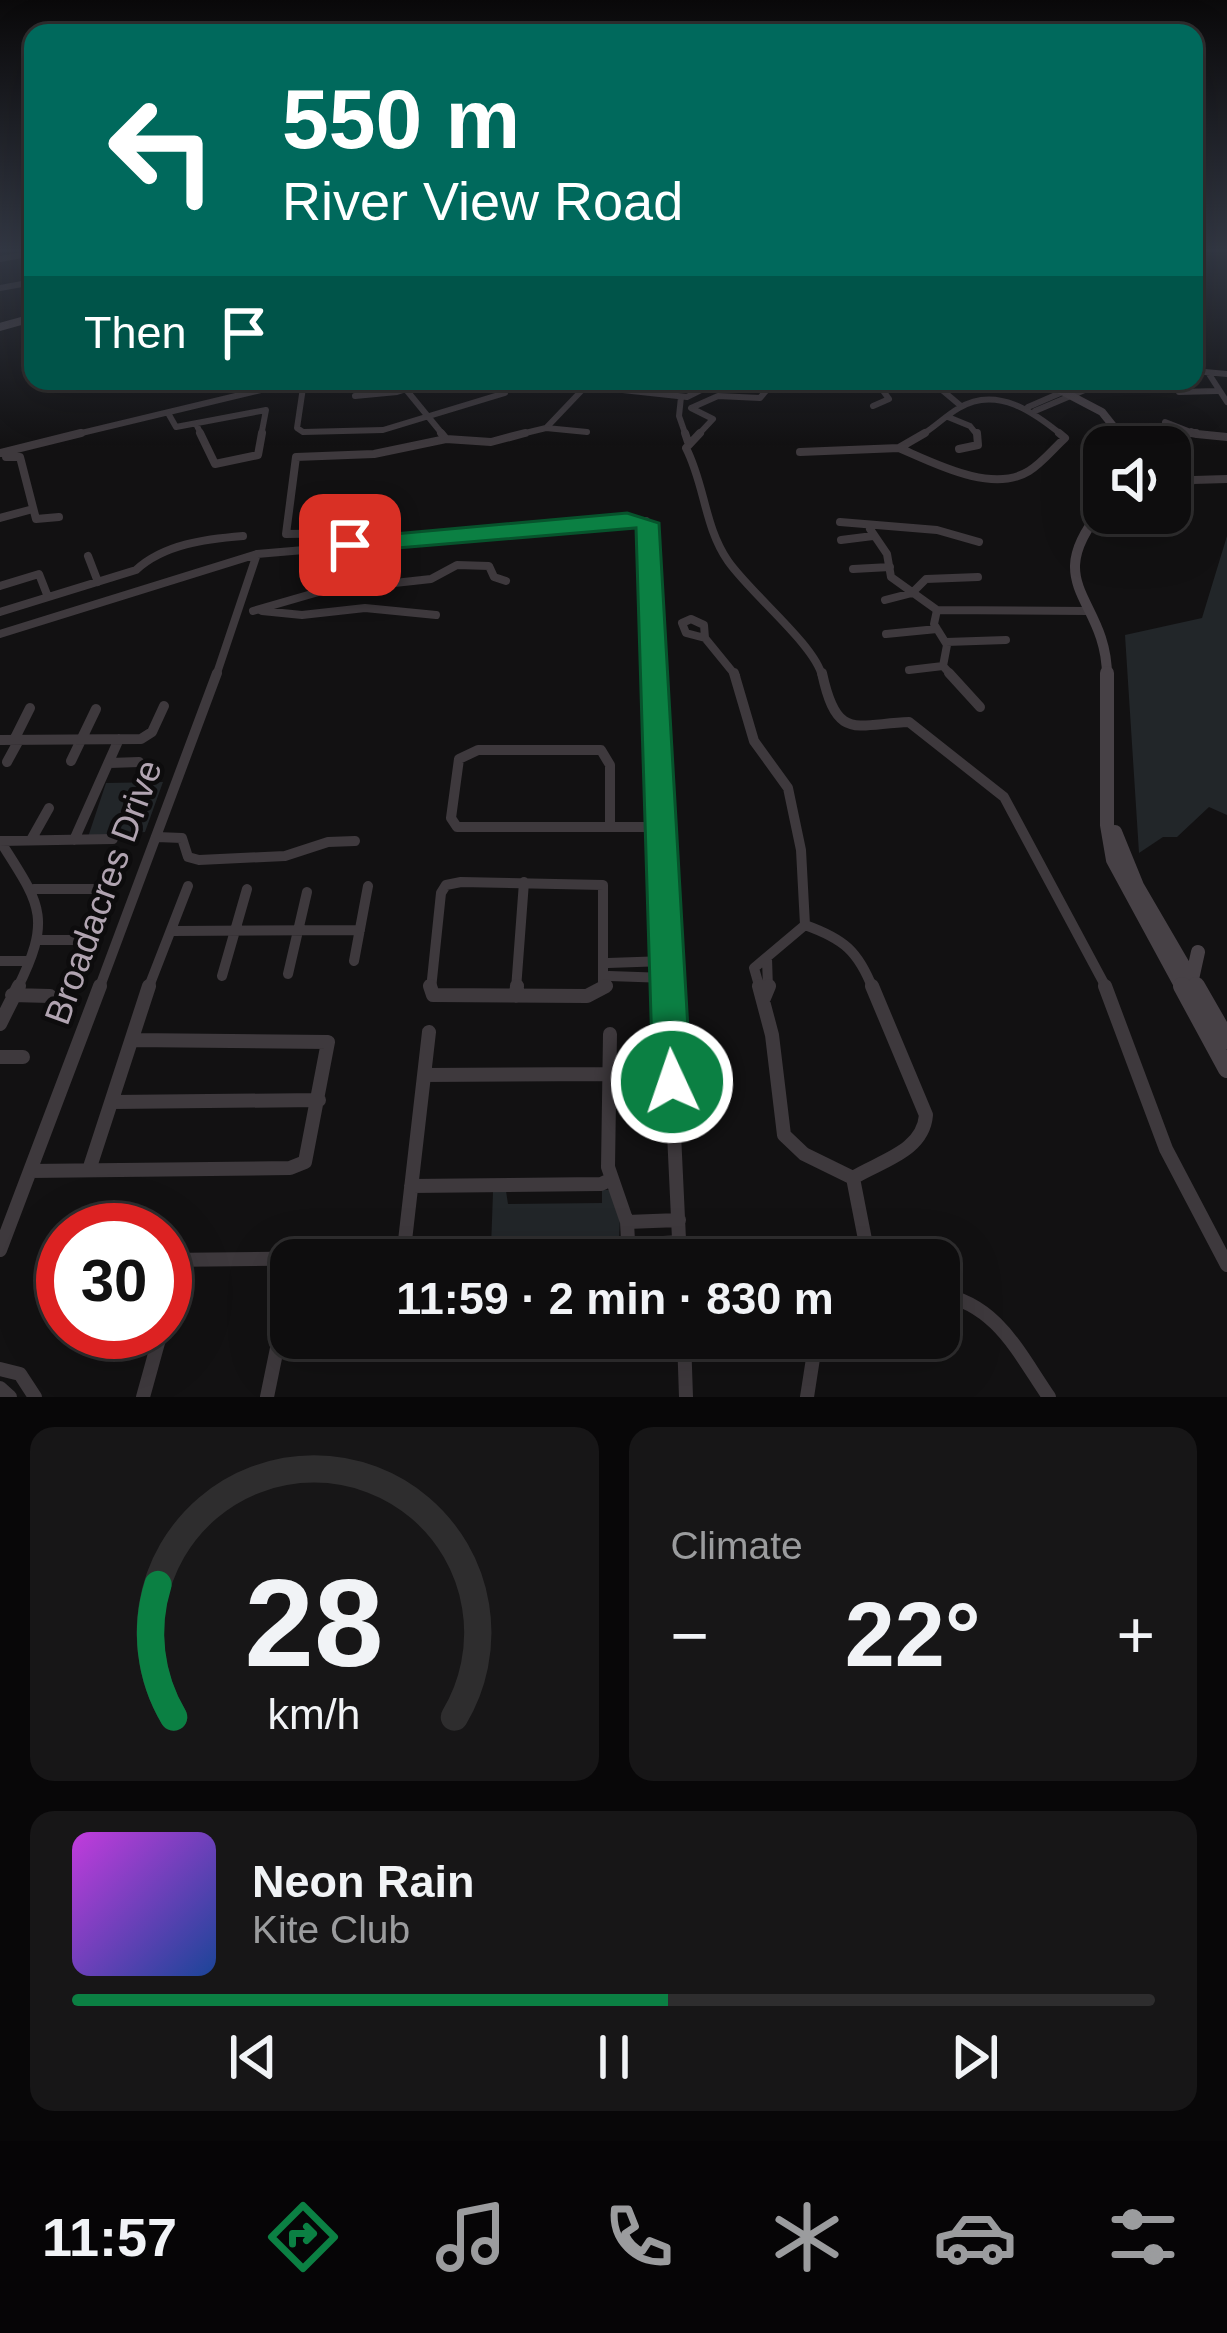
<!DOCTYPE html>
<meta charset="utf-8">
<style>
:root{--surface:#0e0d0e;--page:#171617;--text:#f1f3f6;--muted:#9b9c9e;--line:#2e2d2e;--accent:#0b8043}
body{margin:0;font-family:Helvetica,sans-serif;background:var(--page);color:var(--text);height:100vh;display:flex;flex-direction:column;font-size:45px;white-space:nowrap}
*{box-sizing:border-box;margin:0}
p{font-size:39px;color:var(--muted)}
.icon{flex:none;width:66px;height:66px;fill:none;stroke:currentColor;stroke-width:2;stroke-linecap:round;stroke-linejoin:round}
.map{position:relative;height:1397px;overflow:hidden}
.drawer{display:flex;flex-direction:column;gap:30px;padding:30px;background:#080708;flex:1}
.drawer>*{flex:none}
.hud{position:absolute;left:24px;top:24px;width:1179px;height:366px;border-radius:24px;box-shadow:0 12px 48px #0002,0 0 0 3px var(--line);background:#00695c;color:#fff;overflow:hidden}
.fabs{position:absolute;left:1083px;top:426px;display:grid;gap:24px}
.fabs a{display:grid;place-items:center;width:108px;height:108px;border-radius:24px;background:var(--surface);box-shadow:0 12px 48px #0002,0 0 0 3px var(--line);font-size:60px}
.speed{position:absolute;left:36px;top:1203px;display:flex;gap:24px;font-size:60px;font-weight:700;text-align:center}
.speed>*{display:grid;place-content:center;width:156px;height:156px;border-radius:50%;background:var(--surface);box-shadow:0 12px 48px #0002,0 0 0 3px var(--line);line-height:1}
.speed .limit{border:18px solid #d22;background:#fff;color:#111}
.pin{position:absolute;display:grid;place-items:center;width:102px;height:102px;color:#fff;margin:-51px;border-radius:24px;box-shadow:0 6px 18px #0006}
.me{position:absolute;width:132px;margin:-66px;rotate:357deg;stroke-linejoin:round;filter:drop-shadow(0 0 9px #0008)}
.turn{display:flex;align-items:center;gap:42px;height:252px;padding:0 60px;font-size:54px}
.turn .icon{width:156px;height:156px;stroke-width:2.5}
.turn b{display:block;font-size:84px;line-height:102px}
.then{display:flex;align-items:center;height:114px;padding:0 60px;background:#0003;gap:24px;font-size:45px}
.big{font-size:90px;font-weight:700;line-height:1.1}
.drawer .card{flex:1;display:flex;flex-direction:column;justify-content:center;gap:18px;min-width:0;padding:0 42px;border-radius:24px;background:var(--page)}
.drawer .dial{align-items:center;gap:0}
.dial svg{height:312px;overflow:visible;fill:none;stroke:var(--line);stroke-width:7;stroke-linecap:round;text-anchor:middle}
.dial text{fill:var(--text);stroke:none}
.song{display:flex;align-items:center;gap:36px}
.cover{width:144px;height:144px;border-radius:18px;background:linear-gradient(135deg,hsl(290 70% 55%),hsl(220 70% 35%))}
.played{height:12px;border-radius:6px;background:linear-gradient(90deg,var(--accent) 55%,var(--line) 55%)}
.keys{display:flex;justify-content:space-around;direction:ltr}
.heat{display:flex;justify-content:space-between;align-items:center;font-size:66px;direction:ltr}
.drawer .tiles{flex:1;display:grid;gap:30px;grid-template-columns:1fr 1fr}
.card:last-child{grid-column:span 2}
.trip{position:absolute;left:270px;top:1239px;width:690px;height:120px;border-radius:24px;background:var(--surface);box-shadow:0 12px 48px #0002,0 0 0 3px var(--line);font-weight:700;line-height:120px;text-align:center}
.dock{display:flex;height:192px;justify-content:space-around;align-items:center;background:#060506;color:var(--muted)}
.dock .icon{width:84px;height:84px}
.dock .active{color:var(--accent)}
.dock b{font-size:54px;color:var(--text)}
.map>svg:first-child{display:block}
</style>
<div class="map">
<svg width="1227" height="1397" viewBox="0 0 1227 1397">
<rect width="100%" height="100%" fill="#121112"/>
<path fill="#222629" d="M1227,536v279l-18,-8 -32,30h-14l-24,16 -14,-218 77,-17z
M163,782l-18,50 -57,5 18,-54z
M602,1189l7,1 11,28 -2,42h-207l1,-11 79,-1 2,-56 13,-1 2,13 94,-1z"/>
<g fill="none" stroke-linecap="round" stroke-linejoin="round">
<path stroke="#3e393d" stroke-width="6" d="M0,259l33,-6
M0,288l33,-6
M1194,371l33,3
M1209,374l18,28
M304,381l-7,47 6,4 80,-2 122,-37
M399,381l45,55
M936,385l25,21
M1179,392l38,-1
M355,396l42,-4 34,-11
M681,397l-2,19 7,20
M873,406l16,-7 -13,-18
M1028,407l60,-26
M1035,411l71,-30
M168,413l8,14 90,-17 -5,26
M948,417l22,9 8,10
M1165,422l23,9
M196,424l6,12
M546,428l41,4
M1191,431l5,2 1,2 -11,-2z
M1197,434l24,2
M69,436l221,-53
M513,436l33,-8 40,-42 101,11 16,-8 55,-8
M697,436l16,-17 -22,-11 27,-12 42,2 14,-17
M920,436c14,-8 25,-20 39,-28 38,-23 76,5 104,28"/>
<path stroke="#3e393d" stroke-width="8" d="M200,433l15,31 43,-9 4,-22
M441,433l5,6
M685,433l3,9
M700,433l-14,15c19,37 18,78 42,113 23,33 87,84 94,115
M1188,433h8
M1197,434l30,3
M899,448c35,15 93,46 130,23 13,-8 25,-23 36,-33l-6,-5
M899,448l26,-15
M959,449l19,-4 -1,-12
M800,452l99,-4
M0,453l81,-20
M6,457h14l16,62 23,-2
M1170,503l23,-23 34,-1
M0,518l33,-9
M840,522l97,8 42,12
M1133,526h12l15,-13
M870,529l17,25 4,23 46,33
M354,533l-68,1 10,-77 78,-3 72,-15 45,3 34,-9
M841,540l32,-4
M88,556l10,26
M853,569l37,-2
M0,586l39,-12 9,23
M885,600l27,-7 14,-14 52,-2
M937,610l151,1
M937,610l-3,14 13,21 -4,21 9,10
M253,611l69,-20 109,-12 26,-14 32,1 5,11 12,4
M262,611l40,4 63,-7 71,7
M0,612l136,-42c28,-26 70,-31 107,-34
M691,619l13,6 1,13 -19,-5 -4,-10z
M0,634l257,-80 389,-33 7,155
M886,634l51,-5
M705,638l31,38
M946,642l60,-2
M909,670l34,-4
M216,676l41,-122"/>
<path stroke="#3e393d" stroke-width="10" d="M653,673l15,316
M734,673l20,68 34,47 13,62 4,75 -51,43 6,21
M822,673c15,69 33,51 87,49l95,75 103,192
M949,673l31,34
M0,740l141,-1 11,-7 12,-26
M14,740l16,-32
M478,750h123l9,15v62h-153l-6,-9 8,-59z
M71,761l25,-52
M7,762l12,-22
M110,763l29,-1
M610,827h50
M157,837l25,1 6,19 11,3 86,-4 43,-14 27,-1
M31,840l18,-32
M74,840l45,-101
M0,841c40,63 53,76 17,148
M0,841l113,-2
M34,889h59
M805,925c39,14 53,26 68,64
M172,931l188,-1
M38,940h37
M767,958l1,31
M0,961h29
M354,961l14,-75
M608,963l58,-2
M288,974l19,-82
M222,976l25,-87
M609,976l58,2
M99,989l118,-316
M148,989l40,-103
M431,989l10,-96 5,-8 15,-3 142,3v104
M516,989l8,-107"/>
<path stroke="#3e393d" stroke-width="14" d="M430,986l3,9 154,1 19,-10
M667,986l13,274
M759,986l13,49 12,100 20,19 49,24
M1105,986l61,163 61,116
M12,995l38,1
M516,996l1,-10
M764,998l5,-12
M0,1024l19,-38
M610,1034l-2,133 19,55 2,38
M0,1057h23
M424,1075l185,-1
M113,1102l206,-2
M89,1170l60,-184
M30,1171l260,-3 15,-6 23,-120 -196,-2
M853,1178c27,-17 70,-26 73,-63l-54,-129
M853,1178l16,82
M411,1186l190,-2 11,-5
M627,1222l52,-2
M630,1245l50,-3
M0,1250l100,-264
M403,1258l26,-226
M165,1260l164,-2
M939,1294c58,10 79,58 110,103
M165,1318l16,-58
M684,1338l2,59
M0,1369l20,5 15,23
M0,1388l10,9
M143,1397l18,-65
M267,1397l24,-117
M807,1397l7,-45 9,-14"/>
<path stroke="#474146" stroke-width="8" d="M0,327l32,-9
M1043,381l59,31 19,24"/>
<path stroke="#474146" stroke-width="10" d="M1118,433l11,14
M1104,507c-67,79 3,90 3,169"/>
<path stroke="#474146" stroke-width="14" d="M1107,673v152l6,35 70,129
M1115,832l22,54 60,103
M1192,979l6,-27"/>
<path stroke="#474146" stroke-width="18" d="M1182,986l45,83
M1196,986l31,54"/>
</g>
<linearGradient id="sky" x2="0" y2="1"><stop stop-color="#0a090a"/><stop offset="0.56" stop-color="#333844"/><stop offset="1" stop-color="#333844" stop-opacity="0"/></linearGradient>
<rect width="1227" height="447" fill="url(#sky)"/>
<path fill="#0b8043" stroke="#07532c" stroke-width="3" d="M627,513l32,10 32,559 -6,12 -13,6 -13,-6 -6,-12 -17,-554 -286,24 -12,-7 12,-7z"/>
<g text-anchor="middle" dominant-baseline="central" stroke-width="9" stroke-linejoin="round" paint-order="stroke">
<g font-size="36" fill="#b1a4b1" stroke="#0d0c0d">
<text transform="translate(103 892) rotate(-70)">Broadacres Drive</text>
</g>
</g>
</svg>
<div class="fabs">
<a><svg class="icon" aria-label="sound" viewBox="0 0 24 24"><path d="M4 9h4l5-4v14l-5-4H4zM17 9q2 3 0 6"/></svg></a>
</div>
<div class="speed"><div class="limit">30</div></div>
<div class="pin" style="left:350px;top:545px;background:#d93025"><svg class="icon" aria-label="arrive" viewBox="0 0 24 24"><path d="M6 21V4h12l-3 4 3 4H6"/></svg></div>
<svg class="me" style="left:672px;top:1082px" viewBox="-20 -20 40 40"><circle r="17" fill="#0b8043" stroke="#fff" stroke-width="3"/><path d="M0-11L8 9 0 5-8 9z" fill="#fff"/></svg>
<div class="trip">11:59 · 2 min · 830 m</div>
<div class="hud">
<div class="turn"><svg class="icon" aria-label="left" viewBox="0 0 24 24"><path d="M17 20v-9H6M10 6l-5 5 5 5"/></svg><div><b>550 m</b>River View Road</div></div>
<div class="then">Then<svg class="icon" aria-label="arrive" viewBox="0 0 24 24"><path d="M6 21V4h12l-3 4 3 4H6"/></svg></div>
</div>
</div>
<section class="drawer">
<div class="tiles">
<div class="card dial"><svg viewBox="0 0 100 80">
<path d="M14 69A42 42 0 1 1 86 69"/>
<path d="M14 69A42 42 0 0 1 10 35" stroke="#0b8043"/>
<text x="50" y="56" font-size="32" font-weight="700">28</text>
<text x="50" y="72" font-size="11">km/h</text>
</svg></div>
<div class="card"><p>Climate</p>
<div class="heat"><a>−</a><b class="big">22°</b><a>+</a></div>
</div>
<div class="card">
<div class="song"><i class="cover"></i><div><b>Neon Rain</b><p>Kite Club</p></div></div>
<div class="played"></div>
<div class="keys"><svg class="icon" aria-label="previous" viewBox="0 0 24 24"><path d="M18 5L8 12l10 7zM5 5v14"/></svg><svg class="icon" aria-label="pause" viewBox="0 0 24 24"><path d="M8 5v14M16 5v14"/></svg><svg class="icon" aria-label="next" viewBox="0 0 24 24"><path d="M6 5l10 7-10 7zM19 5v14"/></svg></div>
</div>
</div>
</section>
<nav class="dock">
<b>11:57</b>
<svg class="icon active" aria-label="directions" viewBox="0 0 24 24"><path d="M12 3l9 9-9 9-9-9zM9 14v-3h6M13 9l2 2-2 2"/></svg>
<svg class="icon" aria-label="music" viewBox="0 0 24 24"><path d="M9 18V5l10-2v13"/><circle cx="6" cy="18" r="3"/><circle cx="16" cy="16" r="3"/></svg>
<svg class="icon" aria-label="phone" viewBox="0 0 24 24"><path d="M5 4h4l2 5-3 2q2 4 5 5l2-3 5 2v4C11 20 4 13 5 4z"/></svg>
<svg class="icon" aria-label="climate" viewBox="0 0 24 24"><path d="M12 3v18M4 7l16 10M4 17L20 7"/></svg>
<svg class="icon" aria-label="car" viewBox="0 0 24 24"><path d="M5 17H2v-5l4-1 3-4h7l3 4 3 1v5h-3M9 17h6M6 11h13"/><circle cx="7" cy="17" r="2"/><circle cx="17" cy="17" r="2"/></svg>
<svg class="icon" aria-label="filters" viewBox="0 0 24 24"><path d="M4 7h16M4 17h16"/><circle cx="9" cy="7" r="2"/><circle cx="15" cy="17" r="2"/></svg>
</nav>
